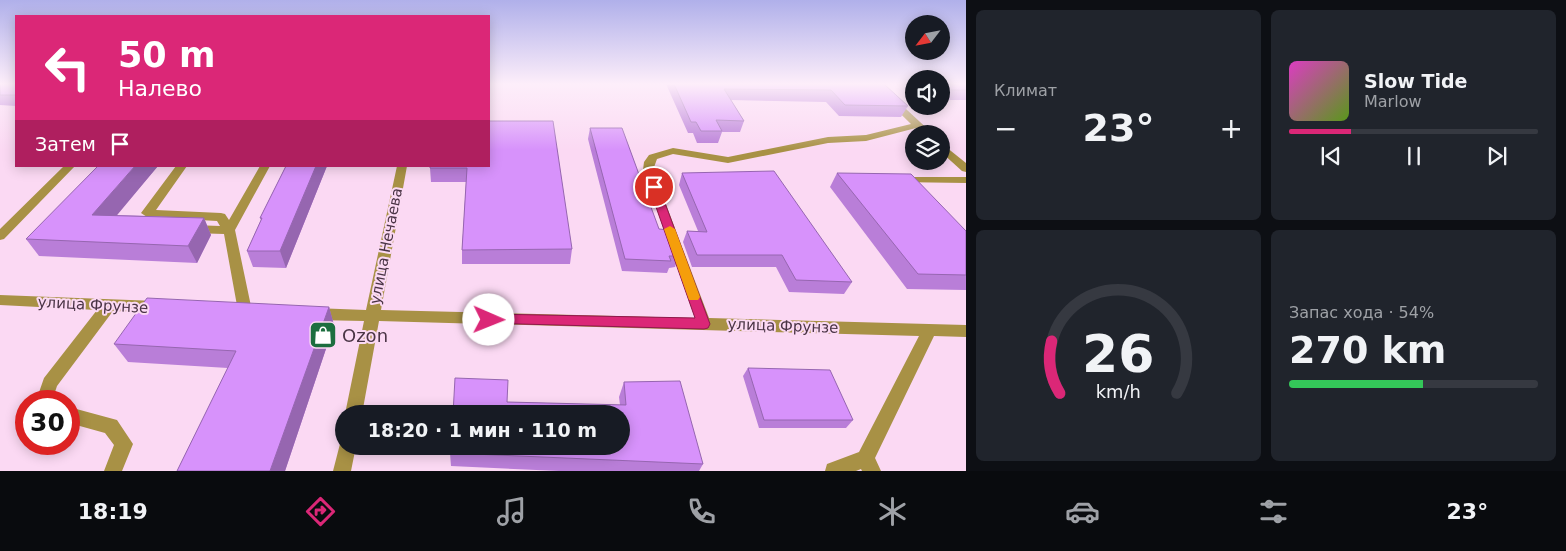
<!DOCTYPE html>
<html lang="ru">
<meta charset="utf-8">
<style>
:root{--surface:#171b24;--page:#20242c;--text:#f1f3f6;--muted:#9ea1a6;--line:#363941;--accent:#db2777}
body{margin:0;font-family:"DejaVu Sans",sans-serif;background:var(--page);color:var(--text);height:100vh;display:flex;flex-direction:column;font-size:19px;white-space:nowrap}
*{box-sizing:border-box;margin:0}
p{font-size:16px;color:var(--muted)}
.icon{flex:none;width:28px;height:28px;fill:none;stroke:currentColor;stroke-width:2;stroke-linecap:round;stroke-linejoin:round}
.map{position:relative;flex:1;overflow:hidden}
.details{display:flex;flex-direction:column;gap:10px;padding:10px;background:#0d0f14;width:600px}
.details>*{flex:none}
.top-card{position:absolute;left:15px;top:15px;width:475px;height:152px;border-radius:0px;box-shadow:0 2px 12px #0003;background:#db2777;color:#fff;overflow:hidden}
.needle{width:32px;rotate:238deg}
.fabs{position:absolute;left:905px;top:15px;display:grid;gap:10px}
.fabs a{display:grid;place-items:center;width:45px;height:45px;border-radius:50%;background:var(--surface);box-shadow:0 2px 12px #0003;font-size:25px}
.speed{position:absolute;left:15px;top:390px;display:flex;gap:10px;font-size:25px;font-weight:700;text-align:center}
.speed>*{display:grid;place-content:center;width:65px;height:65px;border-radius:50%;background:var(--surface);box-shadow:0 2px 12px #0003;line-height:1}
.speed .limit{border:8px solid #d22;background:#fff;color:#111}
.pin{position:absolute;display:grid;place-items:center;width:42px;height:42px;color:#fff;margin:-21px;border:2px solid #fff;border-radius:50%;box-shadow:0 1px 5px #0007}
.me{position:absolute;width:55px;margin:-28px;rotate:91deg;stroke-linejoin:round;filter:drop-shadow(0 0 4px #0008)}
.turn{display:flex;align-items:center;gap:18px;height:105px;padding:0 20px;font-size:22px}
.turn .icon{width:65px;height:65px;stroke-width:2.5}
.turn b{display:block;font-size:35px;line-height:42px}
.then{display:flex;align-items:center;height:48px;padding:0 20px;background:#0003;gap:10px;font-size:19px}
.big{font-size:38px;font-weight:800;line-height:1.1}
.details .widget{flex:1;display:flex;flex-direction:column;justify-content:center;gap:8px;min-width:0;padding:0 18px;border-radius:8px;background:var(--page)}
.details .dial{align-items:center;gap:0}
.dial svg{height:130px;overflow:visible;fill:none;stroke:var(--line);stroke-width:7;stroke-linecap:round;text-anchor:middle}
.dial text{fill:var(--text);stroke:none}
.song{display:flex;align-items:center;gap:15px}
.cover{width:60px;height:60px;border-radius:8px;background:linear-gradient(135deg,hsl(310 70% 55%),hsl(90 70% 35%))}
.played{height:5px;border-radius:2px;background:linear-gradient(90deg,var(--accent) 25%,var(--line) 25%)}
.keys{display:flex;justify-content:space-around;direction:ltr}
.heat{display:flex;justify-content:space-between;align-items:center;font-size:28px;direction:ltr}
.charge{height:8px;border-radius:4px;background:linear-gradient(90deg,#34c759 54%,var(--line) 0)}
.details .tiles{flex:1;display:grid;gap:10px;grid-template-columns:repeat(2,1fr)}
.trip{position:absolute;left:335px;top:405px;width:295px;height:50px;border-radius:25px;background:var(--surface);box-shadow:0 2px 12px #0003;font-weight:800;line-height:50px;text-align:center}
.tabs{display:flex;height:80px;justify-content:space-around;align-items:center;background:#090b0e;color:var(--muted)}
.tabs .icon{width:35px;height:35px}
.tabs .on{color:var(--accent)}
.tabs b{font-size:22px;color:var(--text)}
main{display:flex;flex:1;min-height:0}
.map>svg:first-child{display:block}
</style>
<main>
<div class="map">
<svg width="966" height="471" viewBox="0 0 966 471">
<rect width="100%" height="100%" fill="#fbd9f3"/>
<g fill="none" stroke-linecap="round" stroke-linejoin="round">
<path fill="#a89145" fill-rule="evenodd" d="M870,84h9l54,50h-11l-6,-6 -50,13 -38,2 -100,20 -55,-9 -16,5 -4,11 56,148 257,7v12l-32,-1 -59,122 6,13h-19l-1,-2 -5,2h-31l2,-7 32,-12 60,-116 -540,-15 -17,93h-17l19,-93 -50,-1 -5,-2 -2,-4 2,-4 5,-2 52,2 31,-144h10l-26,144 314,8 -52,-148 1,-8 5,-7 24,-7 55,9 100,-20 38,-2 45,-11z
M941,143l25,20v9l-4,-1 -21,-19z
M64,166h11l-71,73 -4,1v-11z
M176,166h11l-31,44 65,3 4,1 4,6 31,-54h10l-35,64 17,81 -2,4 -5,2 -5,-2 -2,-4 -14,-77 -32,-1 -6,-4 6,-4 28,1 -3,-5 -70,-4 -6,-4z
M901,177h65v6l-69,-1 -2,-2 2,-2z
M0,295l156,6 5,2 2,4 -2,4 -5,2 -43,-2 -56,75 -5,15h-16l8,-23 53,-68 -97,-5z
M69,407l48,13 16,24 -11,27h-18l10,-26 -9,-12 -36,-10z
M344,439v7h12l-5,25h-18l8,-31z"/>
</g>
<path fill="#b97ed8" d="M0,84h16v22l-16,-1z
M666,84h218l24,22 -7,11 -62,-1 -13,-14 -95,-2 13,21 -4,11h-18l-4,11h-21l-4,-10h-5z
M941,84h25v16h-25z
M590,128l69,101 20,27 -4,11 -6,1 -2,5 -45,-2 -34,-132z
M158,166l-42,49 88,3 7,17 -14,28 -158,-7 -13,-17z
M286,166h41l-41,102 -33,-1 -6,-16 14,-31 -1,-2z
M489,166l83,83 -2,15h-108v-14l4,-68h-35l-1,-14z
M682,173l170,109 -8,12 -55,-2 -13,-25h-84l-9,-25 4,-11h11l-19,-46z
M837,173l129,58v59l-59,-1 -77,-102z
M329,307l5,18 -49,146h-108l51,-103 -100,-6 -14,-18z
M748,368l105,52 -7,8h-87l-16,-52z
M624,382l79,82 -4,7h-140l-108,-5 -1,-13 57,-51 113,3 -1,-8z"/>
<path fill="#9666b0" d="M135,166h23l-55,66 -11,-17z
M316,166h11l-41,102 -6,-17z
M204,218l7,17 -14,28 -9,-17z
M329,307l5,18 -49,146h-15z"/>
<path fill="#d792fb" stroke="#9666b0" d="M0,84h16v11h-16z
M674,84h210l24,22 -63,-1 -14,-15 -107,-1 20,32 -28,-1 6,11h-21l-5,-9h-5z
M941,84h25v6h-18l-7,-5z
M489,121h64l19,128 -110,1 5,-82h-37v-2h59z
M590,128h32l37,101 11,1 9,26h-10l2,5 -46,-2z
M98,166h37l-43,49 112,3 -16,28 -162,-7z
M286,166h30l-36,85h-33l15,-33h-2z
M774,171l78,111 -56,-2 -14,-25h-85l-10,-24 20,1 -25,-59z
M837,173l74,1 55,57v44l-48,-1z
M147,298l182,9 -59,164h-93l59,-120 -122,-7z
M748,368l82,2 23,50h-89z
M455,378l53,2 -1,22 119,3 -2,-23 56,-1 23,83 -253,-11 1,-7h170v-32h-168z"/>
<linearGradient id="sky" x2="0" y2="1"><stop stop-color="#b0b0ea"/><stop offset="0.56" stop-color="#fdeefa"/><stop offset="1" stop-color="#fdeefa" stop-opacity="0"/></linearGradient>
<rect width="966" height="150" fill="url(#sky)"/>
<path fill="#db2777" stroke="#8e194d" d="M654,184l5,3 51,137 -2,4 -4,1 -220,-6 -2,-3 2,-4 5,-2 206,4 -46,-131z"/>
<path fill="#f59e0b" d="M670,226l5,3 25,68 -2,3h-9l-1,-3 -24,-68z"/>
<defs>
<g id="shop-square" transform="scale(1.4375)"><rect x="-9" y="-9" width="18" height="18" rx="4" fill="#1c6e3f" stroke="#fbd9f3"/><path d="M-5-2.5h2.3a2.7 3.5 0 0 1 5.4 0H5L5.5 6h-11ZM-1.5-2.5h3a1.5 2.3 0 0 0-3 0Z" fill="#fff"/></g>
</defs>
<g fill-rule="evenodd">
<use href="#shop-square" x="323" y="335"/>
</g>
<g text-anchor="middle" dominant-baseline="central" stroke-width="4" stroke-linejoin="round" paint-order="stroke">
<g font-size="15" fill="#4a3445" stroke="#fbd9f3">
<text transform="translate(386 246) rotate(-79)">улица Нечаева</text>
<text transform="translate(93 305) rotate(3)">улица Фрунзе</text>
<text transform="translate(783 326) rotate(2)">улица Фрунзе</text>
</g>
<g font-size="18" fill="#4a3445" stroke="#fbd9f3" text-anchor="start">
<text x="342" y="335">Ozon</text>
</g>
</g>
</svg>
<div class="fabs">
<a><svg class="needle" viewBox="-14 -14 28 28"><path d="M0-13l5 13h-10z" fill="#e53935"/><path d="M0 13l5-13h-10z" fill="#9ea1a6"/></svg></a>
<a><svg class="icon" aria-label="sound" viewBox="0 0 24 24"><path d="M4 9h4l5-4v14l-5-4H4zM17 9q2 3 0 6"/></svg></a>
<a><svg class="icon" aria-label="layers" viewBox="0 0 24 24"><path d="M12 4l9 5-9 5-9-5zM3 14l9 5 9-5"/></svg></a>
</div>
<div class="speed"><div class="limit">30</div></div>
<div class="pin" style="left:654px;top:187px;background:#d93025"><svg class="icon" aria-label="arrive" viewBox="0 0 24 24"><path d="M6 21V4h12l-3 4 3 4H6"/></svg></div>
<svg class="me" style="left:489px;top:320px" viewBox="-20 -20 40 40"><circle r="19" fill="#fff"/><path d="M0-13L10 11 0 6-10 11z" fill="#db2777"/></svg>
<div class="trip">18:20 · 1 мин · 110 m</div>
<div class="top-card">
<div class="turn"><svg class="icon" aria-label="left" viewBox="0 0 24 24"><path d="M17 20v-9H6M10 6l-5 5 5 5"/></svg><div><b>50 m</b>Налево</div></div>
<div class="then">Затем<svg class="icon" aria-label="arrive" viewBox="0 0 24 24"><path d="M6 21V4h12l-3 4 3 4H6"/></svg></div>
</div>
</div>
<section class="details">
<div class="tiles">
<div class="widget"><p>Климат</p>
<div class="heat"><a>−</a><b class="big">23°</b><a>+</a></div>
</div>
<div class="widget">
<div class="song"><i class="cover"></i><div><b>Slow Tide</b><p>Marlow</p></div></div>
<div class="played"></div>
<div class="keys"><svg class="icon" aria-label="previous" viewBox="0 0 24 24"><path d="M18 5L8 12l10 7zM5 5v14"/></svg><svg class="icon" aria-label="pause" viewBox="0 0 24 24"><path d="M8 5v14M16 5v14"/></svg><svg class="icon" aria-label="next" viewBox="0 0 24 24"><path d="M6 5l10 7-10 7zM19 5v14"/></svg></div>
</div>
<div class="widget dial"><svg viewBox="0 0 100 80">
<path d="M14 69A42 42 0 1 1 86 69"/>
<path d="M14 69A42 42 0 0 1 9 37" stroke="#db2777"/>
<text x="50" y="56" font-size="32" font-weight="700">26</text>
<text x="50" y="72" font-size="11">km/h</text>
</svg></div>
<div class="widget"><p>Запас хода · 54%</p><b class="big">270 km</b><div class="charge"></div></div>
</div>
</section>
</main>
<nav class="tabs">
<b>18:19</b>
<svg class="icon on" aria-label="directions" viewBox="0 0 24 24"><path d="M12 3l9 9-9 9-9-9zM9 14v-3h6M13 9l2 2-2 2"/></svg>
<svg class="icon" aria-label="music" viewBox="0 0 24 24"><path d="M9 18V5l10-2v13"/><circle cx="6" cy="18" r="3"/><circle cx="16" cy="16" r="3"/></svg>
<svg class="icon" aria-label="phone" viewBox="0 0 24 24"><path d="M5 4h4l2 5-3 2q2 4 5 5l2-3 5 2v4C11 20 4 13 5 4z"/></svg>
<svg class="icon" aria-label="climate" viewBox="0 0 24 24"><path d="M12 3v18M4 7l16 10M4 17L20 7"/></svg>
<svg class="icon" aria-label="car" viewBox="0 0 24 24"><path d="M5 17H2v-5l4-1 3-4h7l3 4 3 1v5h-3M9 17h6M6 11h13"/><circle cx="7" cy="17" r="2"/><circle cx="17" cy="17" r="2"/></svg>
<svg class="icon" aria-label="filters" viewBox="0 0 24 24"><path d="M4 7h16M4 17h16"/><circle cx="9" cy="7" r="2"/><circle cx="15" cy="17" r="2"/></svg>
<b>23°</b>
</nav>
